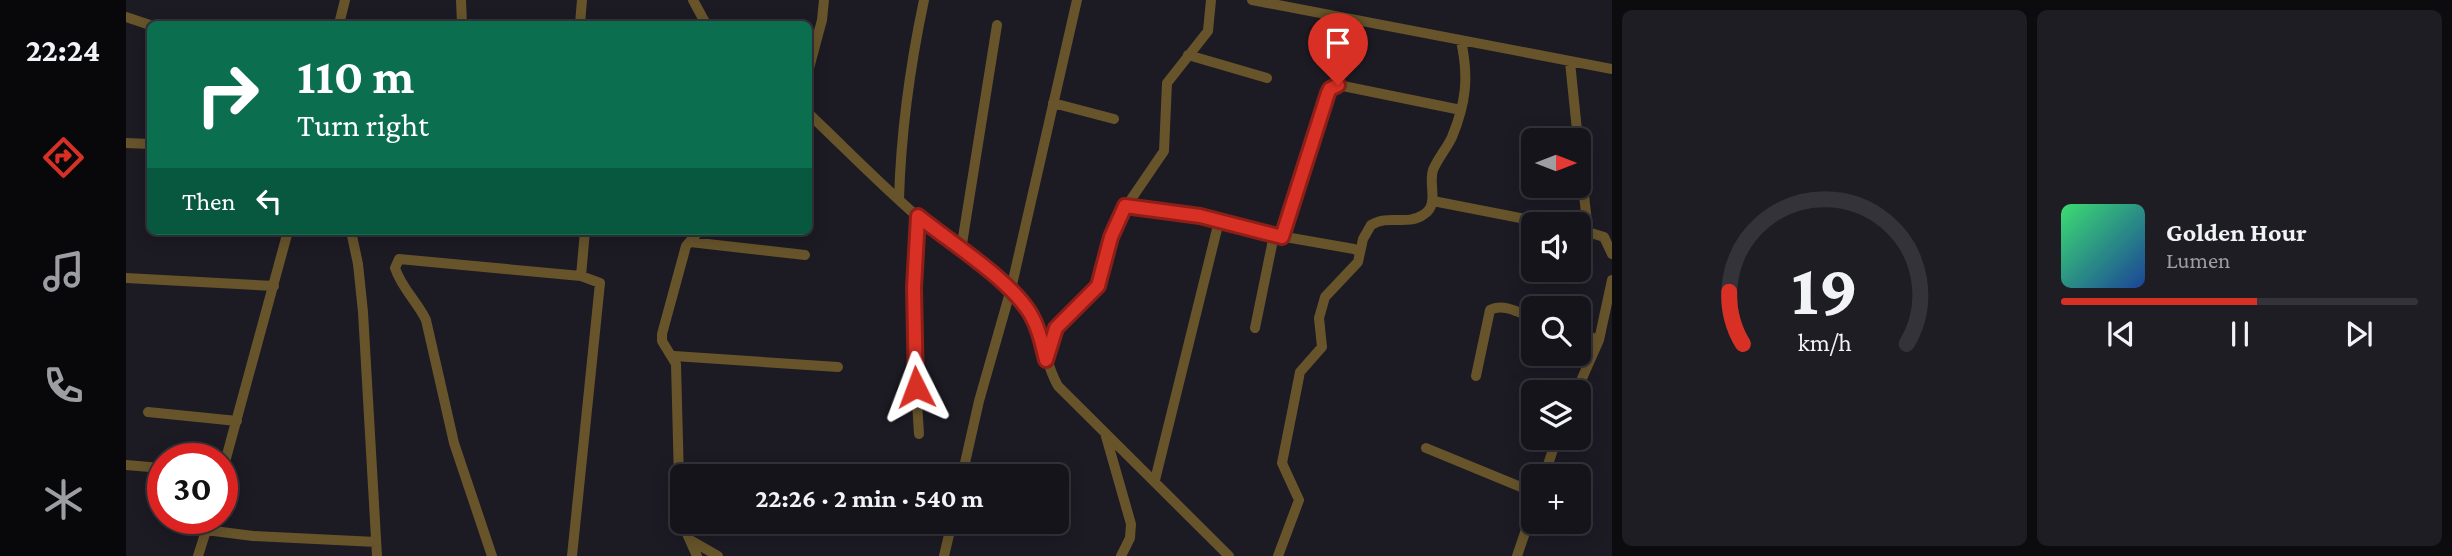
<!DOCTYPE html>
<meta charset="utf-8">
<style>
:root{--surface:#15141a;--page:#1e1d23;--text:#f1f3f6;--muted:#9d9ea2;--line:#343339;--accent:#d93025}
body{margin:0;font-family:"Crimson Pro",serif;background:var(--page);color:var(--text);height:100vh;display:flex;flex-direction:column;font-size:26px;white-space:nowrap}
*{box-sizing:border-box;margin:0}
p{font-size:23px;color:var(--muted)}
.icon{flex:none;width:38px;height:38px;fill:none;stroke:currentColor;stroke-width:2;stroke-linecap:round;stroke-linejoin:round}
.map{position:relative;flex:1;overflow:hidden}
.side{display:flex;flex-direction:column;gap:10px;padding:10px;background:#0c0b0e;width:840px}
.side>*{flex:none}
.hud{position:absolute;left:21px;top:21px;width:665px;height:214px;border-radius:10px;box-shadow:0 4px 18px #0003,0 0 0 2px var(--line);background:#0b6e4f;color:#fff;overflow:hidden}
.needle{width:46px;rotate:90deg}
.buttons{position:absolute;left:1395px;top:128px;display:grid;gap:14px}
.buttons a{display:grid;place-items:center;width:70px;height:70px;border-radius:10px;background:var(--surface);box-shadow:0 4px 18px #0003,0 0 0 2px var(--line);font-size:35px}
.speed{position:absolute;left:21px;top:443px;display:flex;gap:14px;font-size:35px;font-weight:700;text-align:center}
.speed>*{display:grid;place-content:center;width:91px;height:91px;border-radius:50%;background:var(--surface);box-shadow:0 4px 18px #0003,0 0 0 2px var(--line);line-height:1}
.speed .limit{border:10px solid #d22;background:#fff;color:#111}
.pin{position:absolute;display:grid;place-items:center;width:60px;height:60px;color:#fff;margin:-72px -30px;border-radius:50% 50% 50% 0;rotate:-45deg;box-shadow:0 0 7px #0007}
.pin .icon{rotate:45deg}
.me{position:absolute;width:77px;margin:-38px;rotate:357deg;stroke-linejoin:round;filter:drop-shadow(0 0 5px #0008)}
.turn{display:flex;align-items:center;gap:24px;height:147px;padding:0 35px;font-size:32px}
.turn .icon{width:91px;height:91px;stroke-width:2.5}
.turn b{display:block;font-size:49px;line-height:60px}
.then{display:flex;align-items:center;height:66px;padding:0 35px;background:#0003;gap:14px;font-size:26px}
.side .tile{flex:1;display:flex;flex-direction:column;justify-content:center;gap:10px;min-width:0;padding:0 24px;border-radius:10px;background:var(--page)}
.side .dial{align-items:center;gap:0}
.dial svg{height:182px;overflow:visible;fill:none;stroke:var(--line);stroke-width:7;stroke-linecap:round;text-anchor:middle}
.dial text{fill:var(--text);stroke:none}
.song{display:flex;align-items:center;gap:21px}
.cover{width:84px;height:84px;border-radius:10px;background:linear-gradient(135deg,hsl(140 70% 55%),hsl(220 70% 35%))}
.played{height:7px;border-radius:4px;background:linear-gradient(90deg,var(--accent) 55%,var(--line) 55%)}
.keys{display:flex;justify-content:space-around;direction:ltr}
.side .tiles{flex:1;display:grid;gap:10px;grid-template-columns:repeat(2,1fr)}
.trip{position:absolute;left:544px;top:464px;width:399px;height:70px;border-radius:10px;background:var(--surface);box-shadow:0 4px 18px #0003,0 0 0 2px var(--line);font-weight:700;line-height:70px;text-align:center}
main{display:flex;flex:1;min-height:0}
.tab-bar{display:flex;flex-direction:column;width:126px;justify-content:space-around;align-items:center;background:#08080a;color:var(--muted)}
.tab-bar .icon{width:49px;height:49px}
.tab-bar .selected{color:var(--accent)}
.tab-bar b{font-size:32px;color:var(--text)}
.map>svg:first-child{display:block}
</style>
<main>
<nav class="tab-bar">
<b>22:24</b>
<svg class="icon selected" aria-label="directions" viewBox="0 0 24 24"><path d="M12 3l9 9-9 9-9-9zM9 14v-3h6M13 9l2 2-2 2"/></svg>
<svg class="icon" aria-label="music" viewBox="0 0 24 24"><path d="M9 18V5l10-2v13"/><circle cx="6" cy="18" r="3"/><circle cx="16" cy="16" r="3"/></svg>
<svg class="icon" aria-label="phone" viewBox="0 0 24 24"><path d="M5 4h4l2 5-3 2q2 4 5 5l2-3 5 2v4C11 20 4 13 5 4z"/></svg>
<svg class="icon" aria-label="climate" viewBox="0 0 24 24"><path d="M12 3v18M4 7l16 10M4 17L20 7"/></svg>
</nav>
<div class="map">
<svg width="1486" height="556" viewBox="0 0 1486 556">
<rect width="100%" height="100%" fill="#1c1a23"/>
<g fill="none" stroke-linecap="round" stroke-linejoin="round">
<path stroke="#67542b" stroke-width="10" d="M335,0l1,24
M567,0l13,24
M1126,0l360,69
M0,17l24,8
M213,24l6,-24
M454,24l2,-24
M1062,55l79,23
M1444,62l8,78
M682,72l14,-52 2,-20
M927,103l61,16
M682,113c37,35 72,71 110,104 37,30 83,55 110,94 16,23 16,51 30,75l171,170
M1452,142l10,89
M0,143l24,1
M773,199c2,-68 11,-133 25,-199
M1307,201l118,23
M999,206l75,10 74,19 80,14 6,3
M792,216l-5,123 6,95
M1452,229l26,8 8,17
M225,231l7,33 5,48 14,244
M1156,237l25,-86 23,-62 13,-3 118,24
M564,242l115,13
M835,250l36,-225
M455,276l4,-45
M0,278l148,8
M1129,328l19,-93
M1452,333l21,7
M548,356l164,11
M921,356l9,-28 42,-42 13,-49 8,-20 45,-66 3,-68 41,-52 3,-31
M1350,376l14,-66c13,-7 30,3 43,8
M1450,392l23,-52 13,-60
M22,412l89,9
M979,433l26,91 -1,14 -9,18
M1300,448l107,44
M0,465l35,3
M96,473l66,-242
M836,476l17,-75 32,-112 66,-289
M1418,476l13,-38
M1029,480l64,-259
M80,530l47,6 123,6
M566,541l26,15
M72,556l12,-38
M366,556l-38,-113 -28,-123c-9,-19 -24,-31 -31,-52l4,-9 182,17 19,7 -28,273
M571,556l-17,-38 -4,-154 -14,-23v-7l24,-88 13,-15
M818,556l8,-34
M1152,556l21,-56 -17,-37 18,-91 22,-25 -3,-29 6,-21 33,-35 5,-23 8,-14c17,-11 35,1 52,-10 17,-10 5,-30 10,-45 5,-12 14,-22 19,-33 14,-34 17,-60 9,-96
M1391,556l16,-47"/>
</g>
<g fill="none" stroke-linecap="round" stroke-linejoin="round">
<g stroke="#8d1f18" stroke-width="18">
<path id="route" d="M790,387l-2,-99 4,-72c33,27 90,62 112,97 9,15 12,31 16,47l10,-32 42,-42 13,-49 14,-31 75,10 82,21 46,-144 2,-4 8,-4"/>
</g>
<use href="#route" stroke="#d93025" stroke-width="12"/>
</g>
</svg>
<div class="buttons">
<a><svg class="needle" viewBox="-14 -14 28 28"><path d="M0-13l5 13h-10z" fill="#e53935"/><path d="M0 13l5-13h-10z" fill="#9d9ea2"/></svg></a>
<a><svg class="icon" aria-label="sound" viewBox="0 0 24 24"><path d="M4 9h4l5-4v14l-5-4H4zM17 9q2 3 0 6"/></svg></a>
<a><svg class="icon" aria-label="search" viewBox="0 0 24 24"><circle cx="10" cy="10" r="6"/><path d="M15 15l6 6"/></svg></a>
<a><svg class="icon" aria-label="layers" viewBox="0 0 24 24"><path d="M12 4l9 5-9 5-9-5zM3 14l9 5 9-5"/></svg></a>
<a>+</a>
</div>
<div class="speed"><div class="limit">30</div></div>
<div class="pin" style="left:1212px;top:85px;background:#d93025"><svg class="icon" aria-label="arrive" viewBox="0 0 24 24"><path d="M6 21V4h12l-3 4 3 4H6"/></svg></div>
<svg class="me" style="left:790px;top:387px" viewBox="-20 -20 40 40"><path d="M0-17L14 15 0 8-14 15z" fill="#d93025" stroke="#fff" stroke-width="4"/></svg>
<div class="trip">22:26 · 2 min · 540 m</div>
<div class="hud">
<div class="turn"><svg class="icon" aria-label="right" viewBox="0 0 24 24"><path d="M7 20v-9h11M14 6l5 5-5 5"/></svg><div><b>110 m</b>Turn right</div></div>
<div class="then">Then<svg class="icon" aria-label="left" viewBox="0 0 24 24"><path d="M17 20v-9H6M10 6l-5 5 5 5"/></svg></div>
</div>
</div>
<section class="side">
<div class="tiles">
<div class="tile dial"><svg viewBox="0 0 100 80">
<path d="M14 69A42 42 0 1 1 86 69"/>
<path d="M14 69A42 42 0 0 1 8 46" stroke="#d93025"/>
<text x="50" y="56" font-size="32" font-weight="700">19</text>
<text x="50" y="72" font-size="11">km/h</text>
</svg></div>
<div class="tile">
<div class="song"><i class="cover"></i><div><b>Golden Hour</b><p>Lumen</p></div></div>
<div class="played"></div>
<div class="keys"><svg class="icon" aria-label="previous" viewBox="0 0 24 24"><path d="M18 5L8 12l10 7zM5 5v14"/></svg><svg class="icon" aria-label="pause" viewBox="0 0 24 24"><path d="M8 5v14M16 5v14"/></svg><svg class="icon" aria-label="next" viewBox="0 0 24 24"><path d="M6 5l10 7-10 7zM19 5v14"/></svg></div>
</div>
</div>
</section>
</main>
